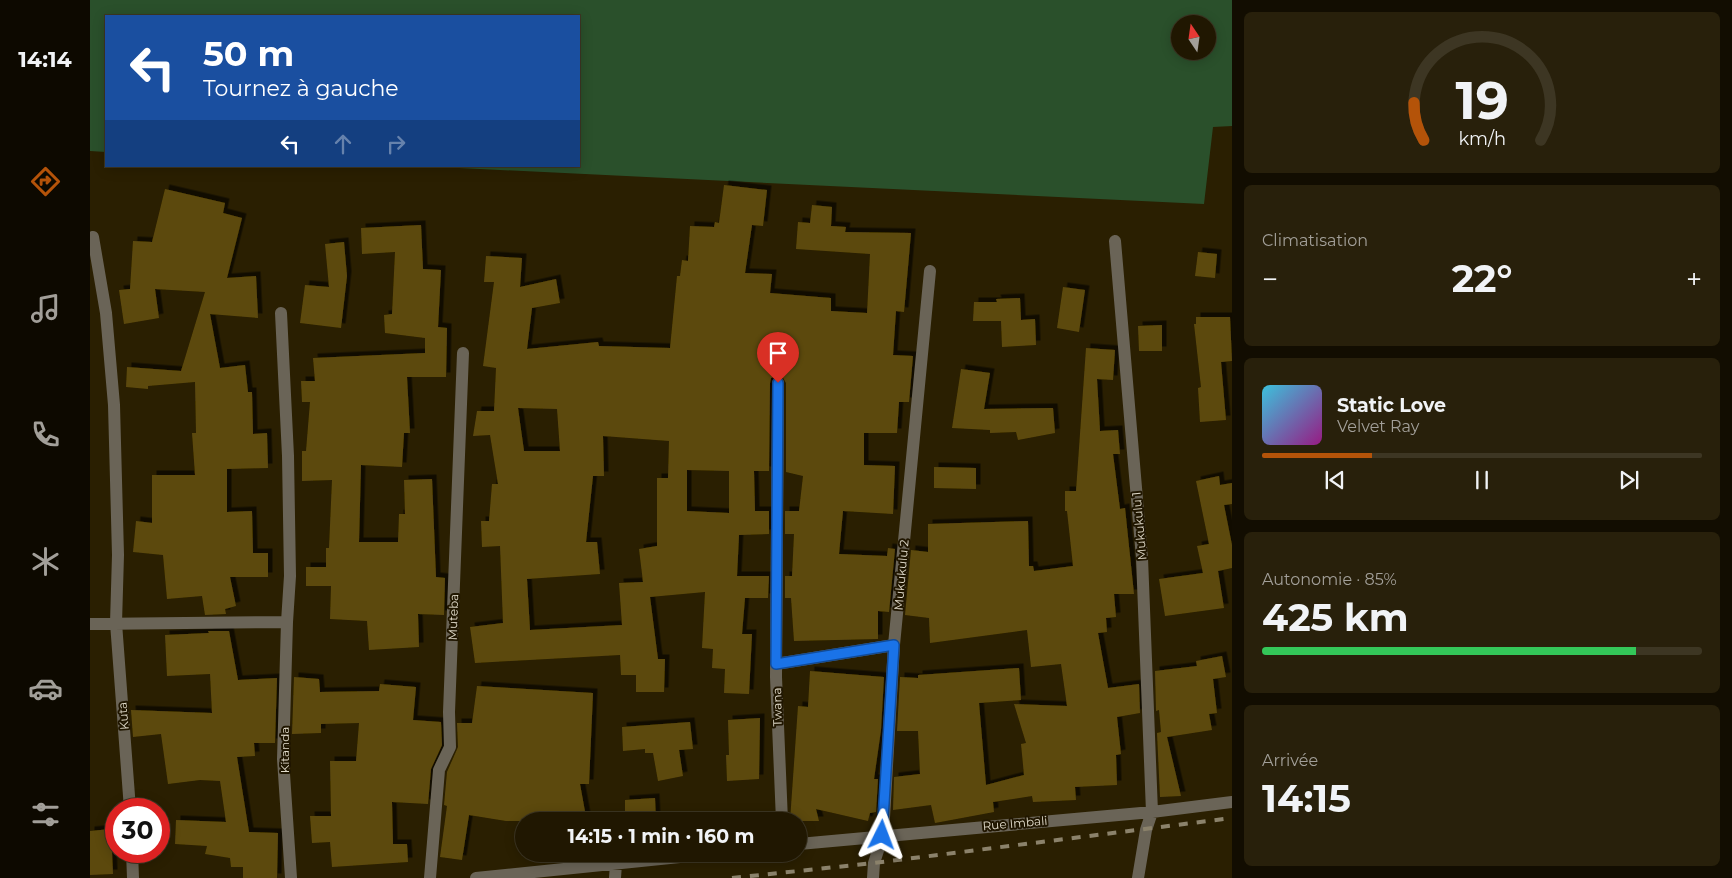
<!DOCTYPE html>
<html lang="fr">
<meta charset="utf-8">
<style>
:root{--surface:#201701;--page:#28200b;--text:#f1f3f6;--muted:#a29f99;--line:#3d3623;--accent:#b45309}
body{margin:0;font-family:Montserrat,sans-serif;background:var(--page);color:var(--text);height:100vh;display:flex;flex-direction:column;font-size:19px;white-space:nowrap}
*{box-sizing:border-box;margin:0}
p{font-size:16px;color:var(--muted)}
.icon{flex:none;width:28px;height:28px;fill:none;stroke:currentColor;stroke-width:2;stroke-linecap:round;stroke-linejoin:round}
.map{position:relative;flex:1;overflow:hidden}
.sheet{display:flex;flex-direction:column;gap:12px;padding:12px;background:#120d01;width:500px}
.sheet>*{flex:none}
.hud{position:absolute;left:15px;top:15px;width:475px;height:152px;border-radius:0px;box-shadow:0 2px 12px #0003,0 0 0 1px var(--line);background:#1a4fa0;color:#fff;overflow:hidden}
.needle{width:32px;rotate:347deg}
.buttons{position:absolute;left:1081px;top:15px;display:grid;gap:10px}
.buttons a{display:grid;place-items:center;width:45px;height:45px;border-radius:50%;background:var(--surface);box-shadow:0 2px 12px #0003,0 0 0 1px var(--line);font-size:25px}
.speed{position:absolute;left:15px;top:798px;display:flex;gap:10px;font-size:25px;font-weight:700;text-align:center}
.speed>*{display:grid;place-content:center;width:65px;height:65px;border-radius:50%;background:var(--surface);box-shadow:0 2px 12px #0003,0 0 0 1px var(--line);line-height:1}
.speed .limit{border:8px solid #d22;background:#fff;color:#111}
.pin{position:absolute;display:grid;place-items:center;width:42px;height:42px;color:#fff;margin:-51px -21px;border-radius:50% 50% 50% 0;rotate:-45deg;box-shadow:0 0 5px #0007}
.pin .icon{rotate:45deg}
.me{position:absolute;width:55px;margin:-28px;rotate:3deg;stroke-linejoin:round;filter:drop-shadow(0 0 4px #0008)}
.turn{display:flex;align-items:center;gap:18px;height:105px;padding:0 15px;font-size:22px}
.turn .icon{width:65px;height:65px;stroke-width:2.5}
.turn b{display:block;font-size:35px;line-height:42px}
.lanes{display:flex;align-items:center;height:48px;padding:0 15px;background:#0003;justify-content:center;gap:25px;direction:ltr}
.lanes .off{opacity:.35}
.big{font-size:38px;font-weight:700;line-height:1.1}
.sheet .widget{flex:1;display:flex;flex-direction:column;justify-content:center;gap:8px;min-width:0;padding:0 18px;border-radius:8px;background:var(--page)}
.sheet .dial{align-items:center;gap:0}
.dial svg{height:130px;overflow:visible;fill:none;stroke:var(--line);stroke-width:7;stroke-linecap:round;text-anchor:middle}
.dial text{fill:var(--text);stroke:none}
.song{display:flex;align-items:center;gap:15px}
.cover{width:60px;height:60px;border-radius:8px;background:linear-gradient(135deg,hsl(190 70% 55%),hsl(310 70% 35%))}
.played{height:5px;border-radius:2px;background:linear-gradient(90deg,var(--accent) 25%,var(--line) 25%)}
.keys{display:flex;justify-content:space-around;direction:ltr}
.heat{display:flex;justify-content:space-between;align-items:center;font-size:28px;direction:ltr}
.charge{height:8px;border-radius:4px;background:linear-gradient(90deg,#34c759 85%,var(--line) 0)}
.trip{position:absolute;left:425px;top:812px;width:292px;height:50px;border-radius:25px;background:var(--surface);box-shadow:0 2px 12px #0003,0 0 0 1px var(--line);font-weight:700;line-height:50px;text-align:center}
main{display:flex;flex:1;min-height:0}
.menu{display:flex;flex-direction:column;width:90px;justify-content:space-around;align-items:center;background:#0d0900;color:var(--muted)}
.menu .icon{width:35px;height:35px}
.menu .selected{color:var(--accent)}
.menu b{font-size:22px;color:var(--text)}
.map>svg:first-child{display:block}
</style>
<main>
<nav class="menu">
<b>14:14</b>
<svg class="icon selected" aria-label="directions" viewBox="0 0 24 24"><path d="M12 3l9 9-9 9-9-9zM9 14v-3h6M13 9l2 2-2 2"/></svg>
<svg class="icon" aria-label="music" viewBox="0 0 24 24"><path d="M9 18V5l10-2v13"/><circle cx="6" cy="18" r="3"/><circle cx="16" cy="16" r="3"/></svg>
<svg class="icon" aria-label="phone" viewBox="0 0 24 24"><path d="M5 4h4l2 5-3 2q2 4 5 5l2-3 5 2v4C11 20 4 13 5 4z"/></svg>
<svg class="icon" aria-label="climate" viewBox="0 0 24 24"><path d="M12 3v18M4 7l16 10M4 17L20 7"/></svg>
<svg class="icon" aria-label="car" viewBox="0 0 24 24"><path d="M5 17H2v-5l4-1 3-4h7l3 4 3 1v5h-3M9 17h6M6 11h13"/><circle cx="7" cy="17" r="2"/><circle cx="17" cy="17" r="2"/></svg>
<svg class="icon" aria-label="filters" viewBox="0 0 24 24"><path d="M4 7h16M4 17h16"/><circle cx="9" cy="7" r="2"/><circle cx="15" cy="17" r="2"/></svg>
</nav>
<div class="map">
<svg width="1142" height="878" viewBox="0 0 1142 878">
<defs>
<filter id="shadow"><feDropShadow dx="4.5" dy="-4.5" stdDeviation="0" flood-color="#0009"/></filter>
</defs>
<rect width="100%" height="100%" fill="#2a1f01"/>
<path fill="#2a502b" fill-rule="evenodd" d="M0,0h1142v126l-19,1 -9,77 -786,-38h161v-150h-473v136l-16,-1zM1090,24h28v27h-28z"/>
<path fill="#5c490b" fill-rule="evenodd" filter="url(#shadow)" d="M634,185l43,5 -4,36 -11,-1 -7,48 27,1 -2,19 61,5v13l36,2 3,-59 -74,-5 2,-27 12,1 2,-18 20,2 -1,19 15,1 -1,5 66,1 -7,79 -8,-1 -3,44 20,1 -4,46h-10l-2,31h-33v32l31,1 -2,48 -50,-3 -4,43 48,2 1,-8 7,1 -6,63 -11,-1v28l-84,2 -3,-43h-6v-22h7l2,-42h-9v-23h14l4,-35 -17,-4v-89l-4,-7 -4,-1 -7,3 -1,5 -1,88h-15l1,40h14v23l-30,1 -2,41h32l-1,22h-23l-3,36h10l-3,60 -25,-1 1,-24 -13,-1 1,-19 -11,-1 3,-56 -55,5 8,62h7l-1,33h-28v-17h-15l-1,-20 -145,8 -5,-36 33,-4 -3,-77 -18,1 -1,-26h8l3,-37h6l-8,-49 -17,1 4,-25h17l2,-43 -13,-2 11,-84h-10l2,-26 36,2 -2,29 36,-8 4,24 -28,5 -5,41 71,-7 1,4 71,2 7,-72h3l2,-16 6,1 2,-35 24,1 1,-5 4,1zM428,408l39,1 3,42h-36zM513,436l66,5 -1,37h-11v68l-18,3 4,33 -24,1 3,42 -92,5 -3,-51 73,-5 -3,-32h-11l7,-66h11zM597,470l42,1v42l-42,-2z
M75,189l60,14 -2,10 19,5 -15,60 29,-2 2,42 -48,-4 10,54 25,-3 3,27h4l1,42 14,-1 1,35 -41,1v43l25,-1 1,42h15v24h-38l6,29 -11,3 1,5 -21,1 -3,-19 -35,3 -4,-44 -30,-3 3,-31 16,2v-48h43l-3,-42h4l-1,-51 -47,4v3l-22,-2 1,-20 54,4 24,-79 -50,-3 4,29 -35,6 -5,-34 11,-1 3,-48 19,1z
M331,225l2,44 18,1 -3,57 9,1 -1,49h-39l3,56h-6l-2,34 -41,-2 -2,77h39l1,-28h6l-1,-34 28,-1 4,98 9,1 -1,37 -26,-1 1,33 -50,3 -2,-29 -37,-2 1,-33h-25v-19h20v-19h3l3,-68 -30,1v-30h4l4,-49h-8l-1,-21h14l-2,-23 112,-5v-15l-40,-5 -1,-18 8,-1 3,-62 -33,2 -1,-26z
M254,242l3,34 -6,52 -41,-5 5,-38 24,2 -4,-43z
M1108,252l19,2 -2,24 -20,-2z
M973,287l22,3 -6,42 -22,-4z
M930,298l1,22 14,-1 1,26 -34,2 -1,-26h-28l1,-19h23l-1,-3z
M1106,317h34l2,44 -11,1 5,58 -26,2 -2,-34 3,-1 -7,-63h2z
M1072,325v26h-23l-1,-25z
M996,348l29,2 -2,30 -16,-1 3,52 18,-1 2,24h-7l7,55 5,-1 9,86h-20l2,23 -10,1 1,14 -9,1 10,55 31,-4 1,29 -23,4 4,37 -5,1 1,30 -42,2 1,13 -43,2 -1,-6 -39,6 1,10 -59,11 -4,-18 -38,5 1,-33 26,-3 -2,-43h-21l3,-54 18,1v-3l101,-7 2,32 -42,3 7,82 38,-10 -3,-31 5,-1 -12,-39 53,2 -6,-42 -30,3 -4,-37 -97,13 -1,-25 -24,-3 6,-65 17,2v-28l100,-3 1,45h4l1,5 39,-5 -6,-55h-2v-20h11z
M871,369l29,4 -6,36 69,-1 2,25 -37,7 -2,-8 -26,1v-3l-38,-2z
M844,467l42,1v21l-42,-1z
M1129,476l1,9 12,-2v21l-8,1 8,40v23l-14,3 6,37 -59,8 -6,-37 44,-6 -6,-27 12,-2 -13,-63z
M118,631h21l9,49 39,-2 -2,65h-21l1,13 -18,1 12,75 29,1 -1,45h-34v-11h-12l-1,-9 -25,-4 2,-8 -32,-2 1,-24 50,2 -6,-41 -20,-1 -32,4 -7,-50 -28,3 -2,-27 81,3 -2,-39 -43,2 -2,-41 44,-2z
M1132,656l4,21 -13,2 4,34 -8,1 3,16 -45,7 14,59 -21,1 -3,-64 4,-1 -2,-22 -3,1 -1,-40 42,-5 -1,-5z
M720,671l74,6 -3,53 -7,49h4l-2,33 -6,1 -2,8 -52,-12 3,12h-29l8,-115 10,1z
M204,677l25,2 1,13 59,-1 1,-7 36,3 -3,33 28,2 1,23 -11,24 -3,35 -36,-2 1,42h14l1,18 -76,5 -2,-25 -18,1 -2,-27h21l-1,-55h26l3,-38 -38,1v9l-29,1z
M387,686l116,7 -4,91h-9l6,33 -22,4h-58l-37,-6 -7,45 -22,-3 7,-51 -3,-1 3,-33 11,-25 -1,-24h15z
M670,718l-1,61 -32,2 -1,-26h3l-1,-35z
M600,722l3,27 -14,1 4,26 -25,5 -5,-28h-8v-4l-22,2 -1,-24z
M565,798l1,23h-31v-21z
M21,829l2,45 -23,1v-44z"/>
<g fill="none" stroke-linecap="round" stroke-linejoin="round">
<path stroke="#6a6457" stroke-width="12" d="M3,237l13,76 8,92 4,150 -2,68 14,186
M1025,241l27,317 10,254 -6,18 -8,48
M191,313l7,143 2,120 -3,46 -4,137 8,119
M688,383l-2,294 6,144
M0,624l197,-2
M686,664l118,-19
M709,844l353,-32 80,-10
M42,851l1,27
M340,878l9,-108 11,-23 -1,-35 14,-359
M386,878l233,-24
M525,878l1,-14
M783,878l1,-15 9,-28 11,-190 36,-374"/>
<path stroke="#8b826b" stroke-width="4" stroke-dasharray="9 9" stroke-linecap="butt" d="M642,878l142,-15 358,-45"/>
</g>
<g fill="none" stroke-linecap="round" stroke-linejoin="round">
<g stroke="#114b97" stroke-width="12">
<path id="route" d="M688,383l-2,281 118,-19 -12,190"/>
</g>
<use href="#route" stroke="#1a73e8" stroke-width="9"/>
</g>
<g text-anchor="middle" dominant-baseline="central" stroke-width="4" stroke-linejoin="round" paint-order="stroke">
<g font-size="12" fill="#e2dccb" stroke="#201600">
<text transform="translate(1049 526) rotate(-95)">Mukukulu 1</text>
<text transform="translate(811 575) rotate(-85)">Mukukulu 2</text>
<text transform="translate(363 617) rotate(-88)">Muteba</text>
<text transform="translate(687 707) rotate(-91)">Twana</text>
<text transform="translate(33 716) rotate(-95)">Kuta</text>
<text transform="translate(194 750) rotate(-90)">Kitanda</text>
<text transform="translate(925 823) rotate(-5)">Rue Imbali</text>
</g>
</g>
</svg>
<div class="buttons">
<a><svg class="needle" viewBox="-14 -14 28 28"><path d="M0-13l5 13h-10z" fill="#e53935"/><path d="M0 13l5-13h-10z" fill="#a29f99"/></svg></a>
</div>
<div class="speed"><div class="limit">30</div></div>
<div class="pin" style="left:688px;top:383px;background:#d93025"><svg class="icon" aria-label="arrive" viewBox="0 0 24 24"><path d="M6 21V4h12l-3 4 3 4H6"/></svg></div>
<svg class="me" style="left:792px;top:835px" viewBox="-20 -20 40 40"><path d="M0-17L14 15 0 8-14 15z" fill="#1a73e8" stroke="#fff" stroke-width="4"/></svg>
<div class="trip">14:15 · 1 min · 160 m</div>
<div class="hud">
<div class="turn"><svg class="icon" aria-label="left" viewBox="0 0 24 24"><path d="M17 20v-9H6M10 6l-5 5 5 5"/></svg><div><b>50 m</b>Tournez à gauche</div></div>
<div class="lanes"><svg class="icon" aria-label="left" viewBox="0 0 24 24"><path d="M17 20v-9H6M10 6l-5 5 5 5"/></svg><svg class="icon off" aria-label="ahead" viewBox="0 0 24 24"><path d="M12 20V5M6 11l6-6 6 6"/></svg><svg class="icon off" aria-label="right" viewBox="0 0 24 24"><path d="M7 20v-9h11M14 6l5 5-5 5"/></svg></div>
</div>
</div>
<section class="sheet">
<div class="widget dial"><svg viewBox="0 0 100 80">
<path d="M14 69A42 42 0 1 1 86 69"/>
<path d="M14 69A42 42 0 0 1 8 46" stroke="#b45309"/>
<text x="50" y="56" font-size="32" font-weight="700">19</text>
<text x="50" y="72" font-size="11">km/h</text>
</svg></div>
<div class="widget"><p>Climatisation</p>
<div class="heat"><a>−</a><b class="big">22°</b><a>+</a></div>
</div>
<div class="widget">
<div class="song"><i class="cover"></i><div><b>Static Love</b><p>Velvet Ray</p></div></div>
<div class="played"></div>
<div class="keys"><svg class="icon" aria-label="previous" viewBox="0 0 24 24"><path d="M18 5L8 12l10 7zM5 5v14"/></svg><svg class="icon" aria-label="pause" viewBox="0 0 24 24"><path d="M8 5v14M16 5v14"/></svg><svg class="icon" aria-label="next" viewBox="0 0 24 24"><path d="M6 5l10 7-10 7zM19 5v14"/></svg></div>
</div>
<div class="widget"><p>Autonomie · 85%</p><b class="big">425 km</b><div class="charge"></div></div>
<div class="widget"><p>Arrivée</p><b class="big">14:15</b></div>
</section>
</main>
